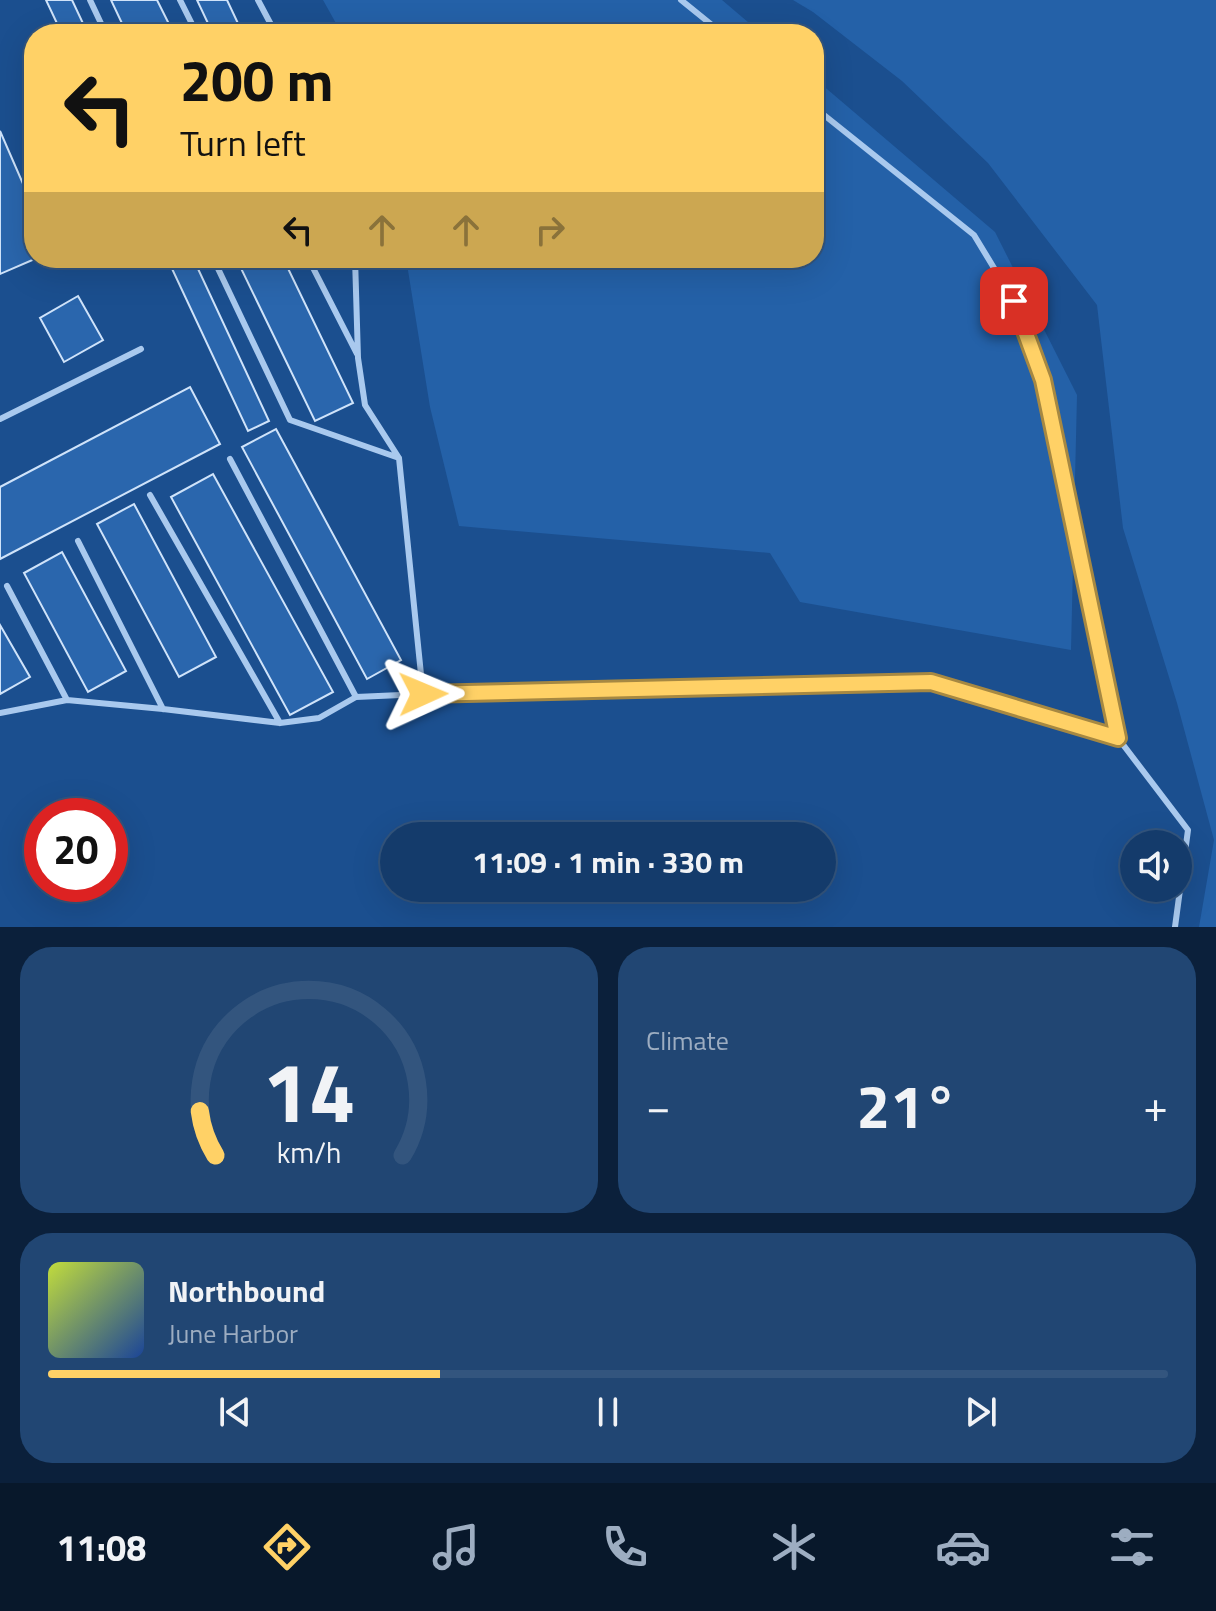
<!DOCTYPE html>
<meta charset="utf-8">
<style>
:root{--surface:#143b6b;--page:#214673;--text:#f1f3f6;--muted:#9dadc1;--line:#33557e;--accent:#ffd166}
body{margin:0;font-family:"Titillium Web",sans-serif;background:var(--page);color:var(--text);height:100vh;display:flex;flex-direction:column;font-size:30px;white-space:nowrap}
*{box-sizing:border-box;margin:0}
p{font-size:26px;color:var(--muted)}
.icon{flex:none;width:44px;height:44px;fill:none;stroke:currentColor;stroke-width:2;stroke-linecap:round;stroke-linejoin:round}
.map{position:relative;height:927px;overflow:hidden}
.sheet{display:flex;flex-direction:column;gap:20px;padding:20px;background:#0b203b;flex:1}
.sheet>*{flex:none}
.hud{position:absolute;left:24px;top:24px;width:800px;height:244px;border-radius:32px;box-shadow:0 8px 32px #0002,0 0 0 2px var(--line);background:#ffd166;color:#111;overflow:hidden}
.buttons{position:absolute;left:1120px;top:830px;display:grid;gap:16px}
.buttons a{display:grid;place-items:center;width:72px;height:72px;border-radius:50%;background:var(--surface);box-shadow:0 8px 32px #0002,0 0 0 2px var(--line);font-size:40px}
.speed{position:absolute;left:24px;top:798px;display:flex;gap:16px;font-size:40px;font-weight:700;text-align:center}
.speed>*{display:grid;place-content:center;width:104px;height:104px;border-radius:50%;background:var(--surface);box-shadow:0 8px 32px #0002,0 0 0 2px var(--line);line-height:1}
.speed .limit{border:12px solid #d22;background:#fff;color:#111}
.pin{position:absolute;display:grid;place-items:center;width:68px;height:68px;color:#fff;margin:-34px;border-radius:16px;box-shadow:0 4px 12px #0006}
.me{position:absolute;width:88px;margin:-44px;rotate:89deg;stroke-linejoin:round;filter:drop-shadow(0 0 6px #0008)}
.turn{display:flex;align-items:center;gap:28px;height:168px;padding:0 24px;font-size:36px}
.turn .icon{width:104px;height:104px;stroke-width:2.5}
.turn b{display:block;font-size:56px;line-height:68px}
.lanes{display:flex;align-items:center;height:76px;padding:0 24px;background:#0003;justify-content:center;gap:40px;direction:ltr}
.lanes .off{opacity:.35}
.big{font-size:60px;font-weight:700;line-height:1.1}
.sheet .widget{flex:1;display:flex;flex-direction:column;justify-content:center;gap:12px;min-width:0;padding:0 28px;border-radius:32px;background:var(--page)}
.sheet .dial{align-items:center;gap:0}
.dial svg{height:208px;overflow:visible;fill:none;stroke:var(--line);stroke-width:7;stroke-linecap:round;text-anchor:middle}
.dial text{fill:var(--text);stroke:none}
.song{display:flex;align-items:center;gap:24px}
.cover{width:96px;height:96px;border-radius:12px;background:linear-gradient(135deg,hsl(70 70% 55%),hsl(220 70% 35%))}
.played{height:8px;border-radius:4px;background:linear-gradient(90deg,var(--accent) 35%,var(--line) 35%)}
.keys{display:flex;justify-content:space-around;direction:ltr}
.heat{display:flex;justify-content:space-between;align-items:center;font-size:44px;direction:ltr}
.sheet .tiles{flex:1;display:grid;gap:20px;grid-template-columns:1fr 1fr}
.widget:last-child{grid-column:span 2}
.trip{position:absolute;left:380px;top:822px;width:456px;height:80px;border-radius:40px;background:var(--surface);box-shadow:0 8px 32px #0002,0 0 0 2px var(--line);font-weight:700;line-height:80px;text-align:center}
.dock{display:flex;height:128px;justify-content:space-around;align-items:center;background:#08182b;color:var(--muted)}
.dock .icon{width:56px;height:56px}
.dock .selected{color:var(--accent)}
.dock b{font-size:36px;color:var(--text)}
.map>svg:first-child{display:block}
</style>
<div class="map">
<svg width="1216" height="927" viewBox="0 0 1216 927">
<rect width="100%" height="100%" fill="#1b4f8f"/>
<path fill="#2461a8" d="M323,0h399l40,34h-420z
M793,0h423v927h-17l15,-87 -37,-137 -54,-175 -26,-223 -109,-142 -86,-82 -89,-69z
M814,78l181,154 82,163 -6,255 -271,-48 -30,-49 -311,-27 -29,-119 -24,-149h408z"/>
<path fill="#2a66ad" stroke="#cfe3fa" stroke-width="2" d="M46,0h26l16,34h-26z
M111,0h46l17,34h-47z
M197,0h30l16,34h-30z
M0,131l34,78v49h3l-37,16z
M167,258h26l76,163 -21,10z
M236,258h47l70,145 -38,18z
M78,296l25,44 -39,22 -24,-44z
M190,387l30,57 -220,115v-72z
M276,429l125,231 -34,19 -125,-232z
M213,474l120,218 -43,23 -119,-218z
M134,504l82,153 -37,20 -82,-153z
M62,552l64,119 -38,21 -64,-119z
M0,625l30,52 -30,17z"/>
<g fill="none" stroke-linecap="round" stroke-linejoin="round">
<path stroke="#a9c9ee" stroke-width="6" d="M90,0l16,34
M180,0l17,34
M258,0l18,34
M681,0l42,34
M814,107l160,128 40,66 29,79 75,358
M213,258l77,162 109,38
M308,258l49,96
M355,258l3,100 7,47 34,53 24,236
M0,419l141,-70
M230,459l126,238
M150,495l130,228
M78,541l85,168
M7,586l60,114
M0,713l67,-13 96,9 117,14 39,-5 37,-21 67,-3 508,-12 187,56 70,92 -13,97"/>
</g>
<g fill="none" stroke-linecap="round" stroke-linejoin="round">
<g stroke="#a68842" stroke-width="20">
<path id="route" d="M423,694l508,-12 187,56 -75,-358 -29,-79"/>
</g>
<use href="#route" stroke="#ffd166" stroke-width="14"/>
</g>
</svg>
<div class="buttons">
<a><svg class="icon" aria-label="sound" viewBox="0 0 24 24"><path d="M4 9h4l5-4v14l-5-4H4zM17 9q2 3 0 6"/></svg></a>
</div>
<div class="speed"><div class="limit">20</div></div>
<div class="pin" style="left:1014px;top:301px;background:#d93025"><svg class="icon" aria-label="arrive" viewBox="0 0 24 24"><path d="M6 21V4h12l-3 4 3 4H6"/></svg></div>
<svg class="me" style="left:423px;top:694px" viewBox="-20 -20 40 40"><path d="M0-17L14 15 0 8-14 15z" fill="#ffd166" stroke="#fff" stroke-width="4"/></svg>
<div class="trip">11:09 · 1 min · 330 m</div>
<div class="hud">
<div class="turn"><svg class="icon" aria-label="left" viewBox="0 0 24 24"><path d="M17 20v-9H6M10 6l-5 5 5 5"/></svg><div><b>200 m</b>Turn left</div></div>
<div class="lanes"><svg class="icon" aria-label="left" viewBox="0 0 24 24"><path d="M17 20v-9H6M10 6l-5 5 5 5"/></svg><svg class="icon off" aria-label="ahead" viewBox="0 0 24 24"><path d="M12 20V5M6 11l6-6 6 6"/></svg><svg class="icon off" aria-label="ahead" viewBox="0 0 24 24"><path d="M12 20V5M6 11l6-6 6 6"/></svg><svg class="icon off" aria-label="right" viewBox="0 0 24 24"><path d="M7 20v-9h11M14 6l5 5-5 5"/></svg></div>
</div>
</div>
<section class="sheet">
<div class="tiles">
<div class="widget dial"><svg viewBox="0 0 100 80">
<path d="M14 69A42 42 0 1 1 86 69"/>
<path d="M14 69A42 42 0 0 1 8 52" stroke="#ffd166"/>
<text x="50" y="56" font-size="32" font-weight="700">14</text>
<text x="50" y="72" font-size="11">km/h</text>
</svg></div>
<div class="widget"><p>Climate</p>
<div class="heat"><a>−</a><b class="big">21°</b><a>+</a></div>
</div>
<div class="widget">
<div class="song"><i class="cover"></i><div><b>Northbound</b><p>June Harbor</p></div></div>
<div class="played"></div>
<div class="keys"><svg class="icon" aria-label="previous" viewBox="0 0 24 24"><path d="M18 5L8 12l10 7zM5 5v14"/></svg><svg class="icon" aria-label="pause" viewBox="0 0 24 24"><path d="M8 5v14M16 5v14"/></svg><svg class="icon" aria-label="next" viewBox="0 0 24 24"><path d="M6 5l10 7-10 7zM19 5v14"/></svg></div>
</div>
</div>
</section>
<nav class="dock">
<b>11:08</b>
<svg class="icon selected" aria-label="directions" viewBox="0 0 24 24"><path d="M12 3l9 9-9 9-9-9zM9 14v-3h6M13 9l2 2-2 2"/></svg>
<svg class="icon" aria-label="music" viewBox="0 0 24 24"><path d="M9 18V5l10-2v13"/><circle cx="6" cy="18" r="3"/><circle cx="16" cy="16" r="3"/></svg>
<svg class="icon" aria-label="phone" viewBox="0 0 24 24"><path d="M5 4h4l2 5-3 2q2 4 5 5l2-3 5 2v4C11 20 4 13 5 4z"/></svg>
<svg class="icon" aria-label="climate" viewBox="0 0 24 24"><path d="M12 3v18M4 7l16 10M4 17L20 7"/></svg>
<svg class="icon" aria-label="car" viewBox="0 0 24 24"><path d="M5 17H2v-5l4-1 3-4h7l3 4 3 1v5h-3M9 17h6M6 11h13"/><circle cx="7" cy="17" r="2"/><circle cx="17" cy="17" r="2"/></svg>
<svg class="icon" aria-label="filters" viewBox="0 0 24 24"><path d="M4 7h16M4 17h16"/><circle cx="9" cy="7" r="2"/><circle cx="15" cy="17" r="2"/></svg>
</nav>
